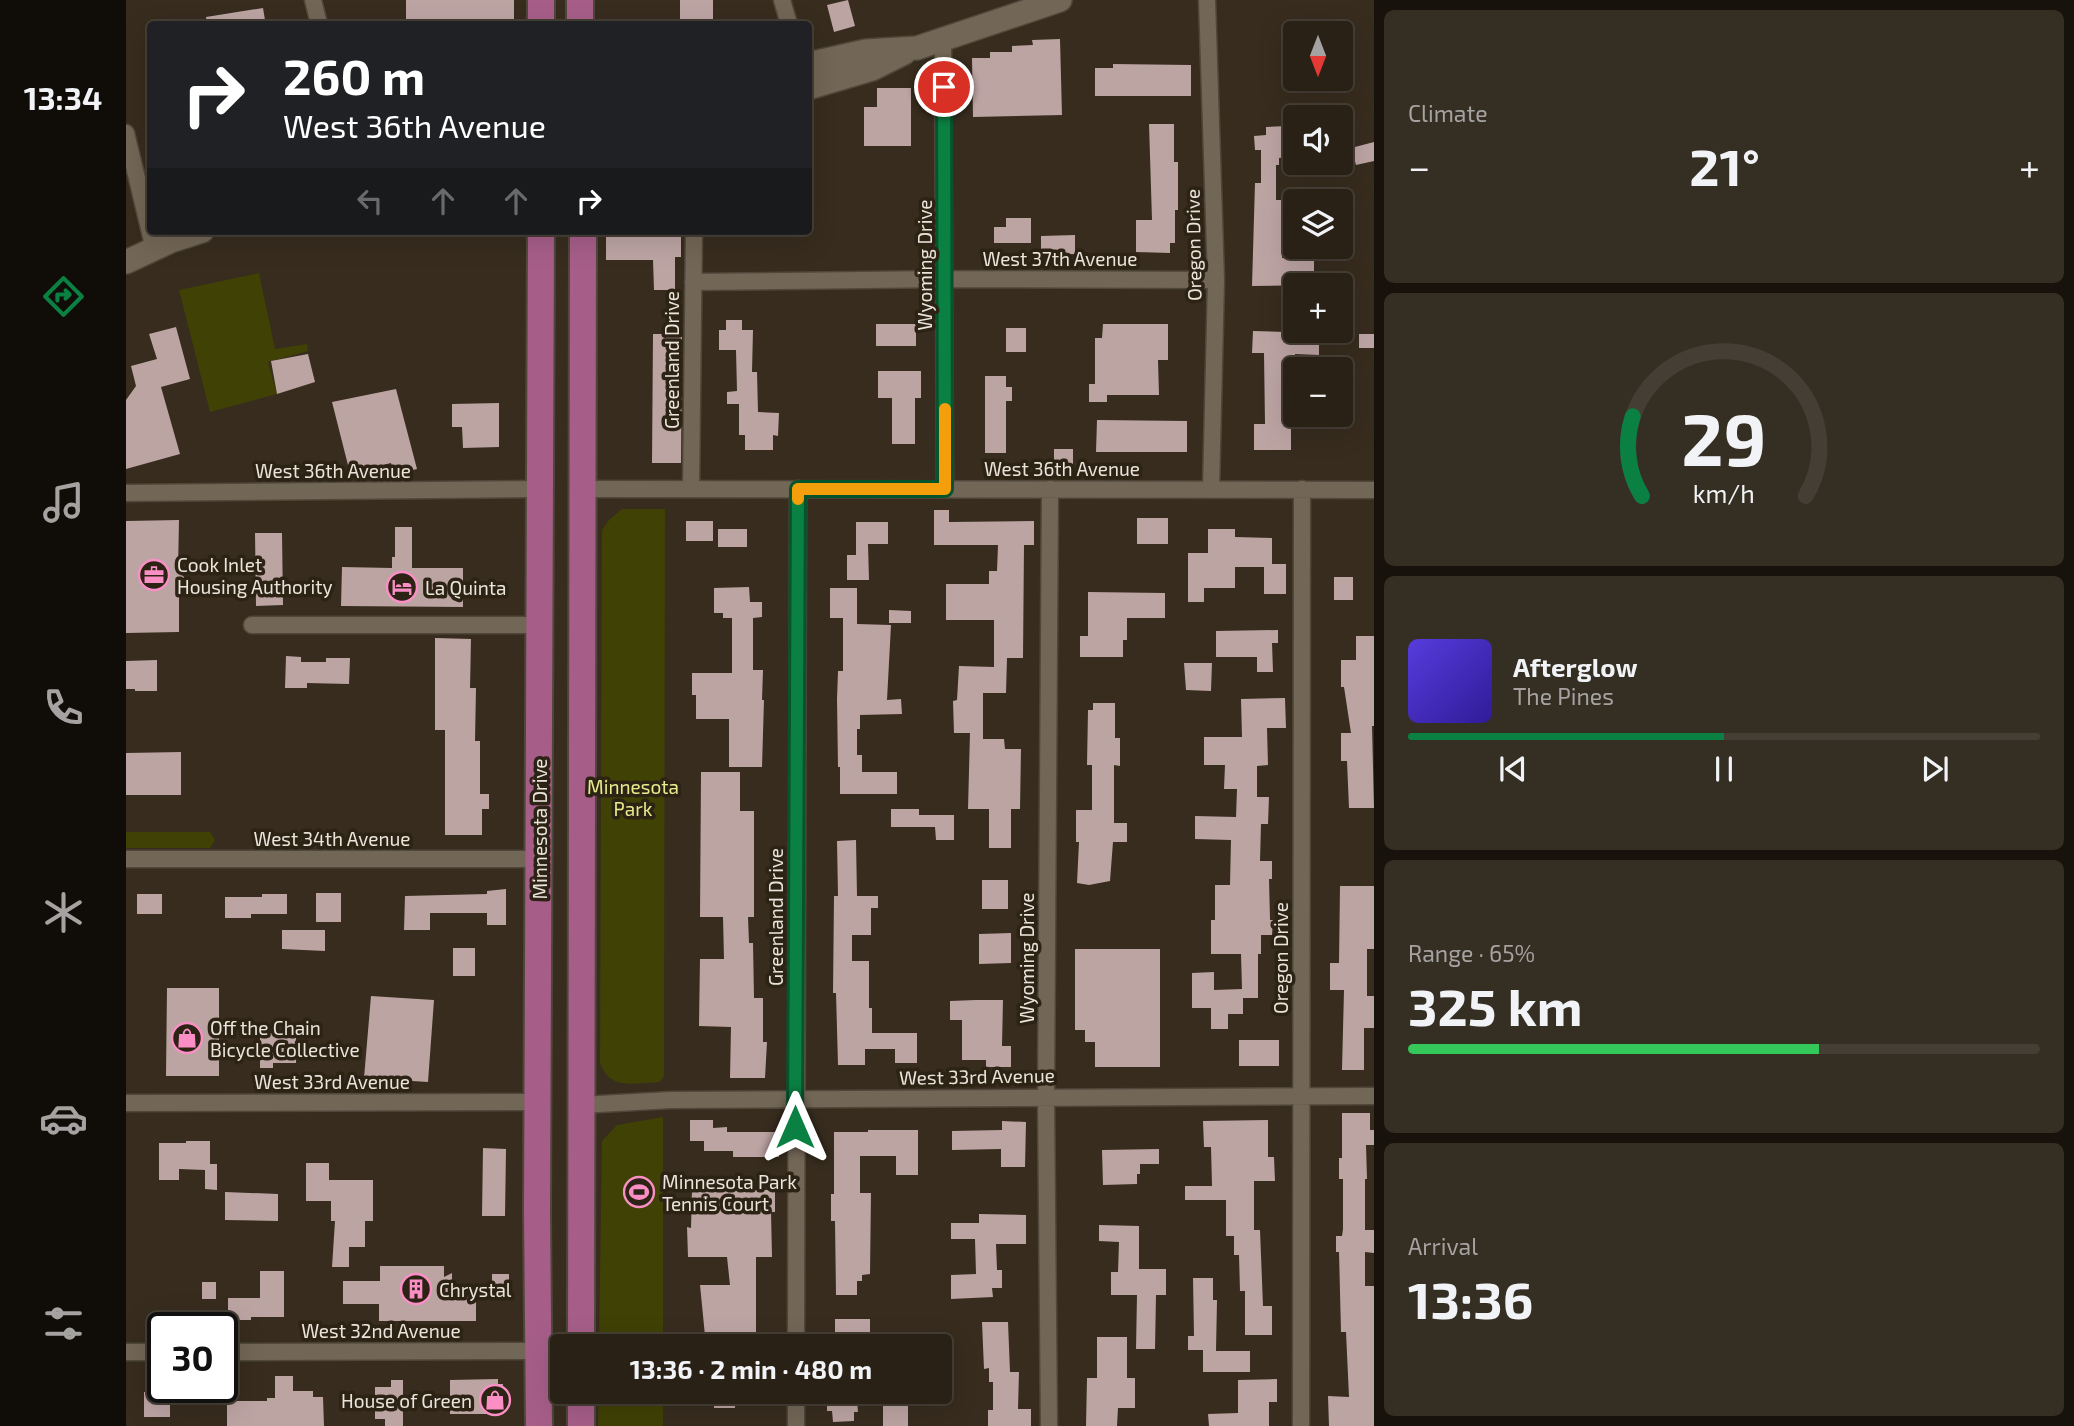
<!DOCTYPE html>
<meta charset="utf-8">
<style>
:root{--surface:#292116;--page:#352e23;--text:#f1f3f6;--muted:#a5a3a1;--line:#453e35;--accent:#0b8043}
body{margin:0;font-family:"Exo 2",sans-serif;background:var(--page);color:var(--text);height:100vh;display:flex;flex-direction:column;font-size:26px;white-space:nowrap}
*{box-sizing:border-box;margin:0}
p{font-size:23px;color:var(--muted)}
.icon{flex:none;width:38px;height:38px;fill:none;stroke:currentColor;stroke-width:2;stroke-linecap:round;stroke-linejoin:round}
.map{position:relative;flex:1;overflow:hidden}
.side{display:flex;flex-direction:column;gap:10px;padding:10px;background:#17120c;width:700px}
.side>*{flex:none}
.banner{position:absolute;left:21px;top:21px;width:665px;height:214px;border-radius:7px;box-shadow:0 7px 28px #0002,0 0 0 2px var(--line);background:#202124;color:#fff;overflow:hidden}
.needle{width:46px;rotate:180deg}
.buttons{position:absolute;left:1157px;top:21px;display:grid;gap:14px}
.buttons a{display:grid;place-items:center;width:70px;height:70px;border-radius:7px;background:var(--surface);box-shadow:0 7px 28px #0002,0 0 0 2px var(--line);font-size:35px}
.speed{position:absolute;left:21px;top:1312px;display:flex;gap:14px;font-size:35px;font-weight:700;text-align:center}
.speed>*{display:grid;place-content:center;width:91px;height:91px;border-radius:50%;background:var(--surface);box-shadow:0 7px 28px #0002,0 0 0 2px var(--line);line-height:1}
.speed .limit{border:4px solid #111;border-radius:10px;background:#fff;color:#111}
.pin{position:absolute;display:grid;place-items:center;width:60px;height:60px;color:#fff;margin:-30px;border:4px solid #fff;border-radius:50%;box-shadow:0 2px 7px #0007}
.me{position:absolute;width:77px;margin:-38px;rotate:0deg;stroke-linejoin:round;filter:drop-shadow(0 0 5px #0008)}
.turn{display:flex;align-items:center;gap:24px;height:147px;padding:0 21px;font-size:32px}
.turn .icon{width:91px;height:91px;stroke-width:2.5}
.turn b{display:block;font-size:49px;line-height:60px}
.lanes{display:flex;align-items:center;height:66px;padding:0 21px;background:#0003;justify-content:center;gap:35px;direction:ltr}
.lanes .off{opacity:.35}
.big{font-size:52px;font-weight:700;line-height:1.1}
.side .widget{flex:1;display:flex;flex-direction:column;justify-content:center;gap:10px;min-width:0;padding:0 24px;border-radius:10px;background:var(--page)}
.side .dial{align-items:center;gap:0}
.dial svg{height:182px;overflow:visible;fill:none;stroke:var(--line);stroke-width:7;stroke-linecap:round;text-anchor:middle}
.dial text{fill:var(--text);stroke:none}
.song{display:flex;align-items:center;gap:21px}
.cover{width:84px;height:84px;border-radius:10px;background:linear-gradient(135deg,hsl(250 70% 55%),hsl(250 70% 35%))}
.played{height:7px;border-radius:4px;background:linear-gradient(90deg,var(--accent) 50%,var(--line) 50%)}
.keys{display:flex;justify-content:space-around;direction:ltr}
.heat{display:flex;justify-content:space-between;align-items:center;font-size:38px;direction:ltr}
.charge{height:10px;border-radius:5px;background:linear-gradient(90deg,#34c759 65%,var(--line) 0)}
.trip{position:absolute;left:424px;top:1334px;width:402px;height:70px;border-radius:7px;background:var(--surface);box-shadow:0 7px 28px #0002,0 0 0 2px var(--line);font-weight:700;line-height:70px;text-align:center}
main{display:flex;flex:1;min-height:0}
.tab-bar{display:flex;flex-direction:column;width:126px;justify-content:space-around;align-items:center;background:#100d09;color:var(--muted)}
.tab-bar .icon{width:49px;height:49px}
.tab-bar .on{color:var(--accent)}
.tab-bar b{font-size:32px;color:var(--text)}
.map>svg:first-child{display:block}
</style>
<main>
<nav class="tab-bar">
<b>13:34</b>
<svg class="icon on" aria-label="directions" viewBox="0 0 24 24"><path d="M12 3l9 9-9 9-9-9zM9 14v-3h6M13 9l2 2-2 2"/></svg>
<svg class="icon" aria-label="music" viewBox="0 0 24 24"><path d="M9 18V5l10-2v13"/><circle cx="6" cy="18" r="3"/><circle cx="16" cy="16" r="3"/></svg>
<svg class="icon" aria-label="phone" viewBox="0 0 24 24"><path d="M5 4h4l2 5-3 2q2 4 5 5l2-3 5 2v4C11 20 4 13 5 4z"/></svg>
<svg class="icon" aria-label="climate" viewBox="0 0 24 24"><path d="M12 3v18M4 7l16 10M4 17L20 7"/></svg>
<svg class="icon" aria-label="car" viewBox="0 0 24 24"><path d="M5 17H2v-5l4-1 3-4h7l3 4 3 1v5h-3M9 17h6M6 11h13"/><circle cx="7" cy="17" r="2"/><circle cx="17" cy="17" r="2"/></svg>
<svg class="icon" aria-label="filters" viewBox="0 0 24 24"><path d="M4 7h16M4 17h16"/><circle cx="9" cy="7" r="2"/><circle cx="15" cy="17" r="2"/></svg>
</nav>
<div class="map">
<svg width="1248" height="1426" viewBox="0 0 1248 1426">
<rect width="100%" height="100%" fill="#372c1e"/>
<path fill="#404105" d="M133,273l16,76 32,-5 1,7 -40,11 9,32 -67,18 -31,-122z
M496,509h43l-1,567 -4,6c-25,1 -50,9 -60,-19l2,-533 7,-10z
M0,832h84l5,8 -5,8h-84z
M537,1117v229h-64l3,-205 15,-16z
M473,1391h64v35h-65z"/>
<path fill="#bca4a3" d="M280,0h108v24h-108z
M554,0h33v24h-33z
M722,0l7,26 -21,6 -7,-27z
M137,8l2,12 -23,4h-35l-1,-7z
M934,39l2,76 -89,2 -1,-59h18v-6h22v-6l21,-1 -1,-5z
M987,64l78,1v31h-96v-28h18z
M751,88h34v58h-47v-39h13z
M1023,124h25v38h4v48h-3v33h-5v10l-34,-1v-32h16z
M1161,126v31l-8,1v7h-3v35h18v15h-11l-1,43h32v27l-62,1 3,-103h6v-33h-6l-1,-14 12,-1v-8z
M1248,142v19l-18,4 -5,-17z
M880,218h25v25h-37v-16h12z
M480,231h75v26h-6v33h-21l-1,-30h-47z
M949,235v19l-34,1v-19z
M600,320h16v10h11l-1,42h5l1,40 21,1 -1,23 -5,-1v15h-28v-15h-6v-31h-12v-12l10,-1 -1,-41h-17v-20h7z
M750,324h40v22h-40z
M977,324h65v36h-10l1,35h-52v7h-18v-18h6v-46h7z
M50,327l14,52 -29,8 19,67 -54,15v-69l10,-14 -5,-20 26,-7 -8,-25z
M880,328h20v24h-20z
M1127,331l66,2v22l-24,-1v61h-4v35h-37v-26h11l-1,-71h-12z
M527,334h29l-1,129h-29z
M1233,334h15v14h-15z
M182,354l7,28 -38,12 -6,-33z
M752,371h43v27h-6v46h-23v-46h-14z
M859,376h21v11h6v14h-6v52h-21z
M270,389l21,80 -23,6 -3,-12 -41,10 -18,-71z
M373,403v44l-36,1 -1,-21h-10v-23z
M971,420l90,1v31h-91z
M928,449h19v16h-19z
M808,510h15v12l85,-1v24h-10l-1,113h-16l-1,35h-23v46h21l1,10h16l-1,60h-9v39h-22v-39h-21l2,-76h-16l-1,-32 4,-1 2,-34 35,1v-47h-48v-36h43v-13h8l1,-26h-64z
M1011,518h31v26h-31z
M53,520l-1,51 9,9 -8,10v42l-53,1v-112z
M560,521h27v20h-27z
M730,522h32v22h-20l1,36h-22v-25h9z
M269,527h17v41h51v39l-122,-1 1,-39 50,1v-11h3z
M592,529h29v18h-29z
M1082,529h27v8l37,1v26h14v30h-22v-27h-29v21h-31v14h-16v-49h20z
M129,533h27l1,72 -27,1z
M1208,577h19v23h-19z
M623,587l1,15h12v15l-9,1v52h10l-1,30h2l-2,67h-33v-48h-33v-24h-4v-22h40v-55h-9v-5h-9v-25z
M704,588h27v36l34,1 -4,75 14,-1 1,15 -42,1v14h-3v26h5v17h35v22h-57v-27h-2l-1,-68 1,-28h5v-53h-13z
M962,592l77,1v25h-38v22h-4v17h-43v-21h8z
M763,610l22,1v12h-22z
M1152,630v13h-6l1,29h-16v-15h-41v-26z
M1230,636h18v90h-2l2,82h-25l-2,-47h-6v-28h10l-7,-46h-3v-27h15z
M309,638l36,1 -1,49h6l-1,53h5v53h9v15h-7v26h-37v-105h-10z
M160,656l15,1v5h25v-4h24l-1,26 -42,-1v5h-22z
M31,660v31h-22v-2h-9v-28z
M1058,663h28l-1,28 -25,-1z
M1159,698l1,30h-19l1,37 -11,1v31h12l-1,27h-7l-1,37h12v18h-3l1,41h3l-1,15h-11v19h-3v44h-15v16h-15v15h-17v-21h-19v-35l22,-1v18l28,-1 -1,-35h-30v-34h4v-35h15l1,-45 -36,-1v-23l41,1 1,-28h-13l1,-24h-21v-28h38l-1,-38z
M967,703h22v35h5v28l-6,-1v58h13v19h-14l-3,39 -21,4 -12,-2 2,-41h-3v-32h16v-45h-5l1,-55h5z
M55,752v43h-55v-42z
M575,772h39v39h14v106h-6l1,26h4l1,55h9v44h4l-2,36h-35l1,-51 -32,-1 1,-67h24l-1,-42h-23z
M765,809h28v6h35v25h-18l-1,-13h-44z
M730,840l1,56h21v12h-7v27h-19v26h17v47h3v25h45v30h-22v-14h-30v16h-27l-2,-72h-3l1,-97h4l-1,-55z
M856,880h26v29h-26z
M1214,886h34v63h-7v47h7v32h-10v42h-22l2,-80h-14v-27h9z
M380,889v36h-19v-12h-57v17h-26l1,-34 82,-2v-3z
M190,893h25v29h-25z
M11,894h25v20h-25z
M136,894h25v20h-36v4h-26v-21h37z
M156,930h43v21l-43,-2z
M885,933v30l-32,1v-30z
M327,948h22v28h-22z
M949,949h85v118h-65v-25h-10v-12h-10z
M41,988h52v88h-53z
M245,996l63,4 -6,82 -64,-4z
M850,1000h27l-1,46h9v21h-25v-7h-24v-40h-12v-19z
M134,1033h36v30h-23v5h-13z
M1113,1040h40v26h-40z
M1216,1113h28v17h4v15h-8l1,34h-2v51h9v23l-9,-1v34h9v140h-45l-1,-30 21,1 -3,-65h-5l-2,-80h-3v-16h6l1,-7v-50h-4v-21h3z
M564,1120h23v8l14,-1v5h52v25h-46v-6h-29v-10h-14z
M1142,1120v37h6l1,24h-21v49h6l3,76h9v29h-27v-44h-5l-1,-36h-5v-19h-8v-36h-41v-14h27l-1,-39h-7l-1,-26z
M876,1121l24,1 -1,45h-24v-18l-49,1v-19l50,-1z
M742,1130h50v45h-22v-19h-36v37h11l-1,81 -8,1v6h-5v14h-21l-1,-74h-4v-27h3v-62h34z
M60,1141h24v23h7v26l-12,-1v-19l-26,-1v11h-20v-37h27z
M357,1148l23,1 -1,67h-23z
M1033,1149v15h-19v10h-3v10l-34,1 -1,-35z
M180,1163h23v17h44v41h-8v26h-16v20h-17l3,-46h-4v-20h-25z
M566,1190h83v22h-4l1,45h-16v89h-50l-6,-61h30l-3,-28h-39l-1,-30 4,1z
M99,1192l53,2v27l-53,-1z
M853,1214l47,1v29h-30l1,26h5v18h-10l1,9 -42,2v-24l25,-1 -1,-35h-24v-16h28z
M973,1225l40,1v43h27v26h-10l-1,54h-19l1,-54h-26v-23h7l1,-30 -20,-1z
M254,1266h64v11l8,-4v24h24v24h-97v-17h-36v-23h37z
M134,1271h24v46h-33v3h-19v-9h-4v-13h32z
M366,1274h17v20h-17z
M1067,1278h20v22h4l-1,51h34v21h-47v-22h-15v-14h6z
M76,1282h14v17h-14z
M709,1319h35v27h-35z
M856,1322h26l2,50h9l-1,37h13v17h-43v-16h5v-28h-4v-14l-5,1z
M971,1337h30v41h8v30h-17l-1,18h-31l1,-48h10z
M149,1376h18v15h20v6h10l1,29h-97v-25h40v-3h8z
M372,1379v5h5v30h-53v-34z
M1151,1379v23h-8v24h-60l-1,-12 30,-1v-33z
M265,1380h12v46h-18v-7h-10v-32h16z
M30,1388h14v29h-26v-25h12z
M588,1391h21v17h-21z
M709,1391h16l1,9h5l1,12h-4v9l-21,1 -1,-11h-5v-16h8z
M757,1391h25v35h-25z"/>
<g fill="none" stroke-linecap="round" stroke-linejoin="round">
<g stroke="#4f473a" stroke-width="19">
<path id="street" d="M187,0l6,24
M656,0l7,24
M1081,0l9,280 -5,209
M817,40l2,449
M0,133l28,116
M567,282l252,-3 271,1
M456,489l792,1
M565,489l3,-258
M0,493l414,-4
M126,625h288
M0,859h413
M0,1103l412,-1
M455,1105l90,-5 703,-4
M670,1346l2,-857
M0,1352h37
M96,1352l317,-1
M670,1391v35
M923,1426l-3,-330 4,-607
M1175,1426l1,-937"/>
</g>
<g stroke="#4f473a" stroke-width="26">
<path id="secondary" d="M682,64l58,-13 51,-3 143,-48
M682,88l64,-19 32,-16
M0,262l45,-21 31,-10"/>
</g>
<g stroke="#4f473a" stroke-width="30">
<path id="primary" d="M415,0v24
M454,0v24
M455,1346l2,-1115
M455,1391v35
M413,1426l-2,-213 4,-982"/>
</g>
<use href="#street" stroke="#726656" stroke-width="16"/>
<use href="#secondary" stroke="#726656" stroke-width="23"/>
<use href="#primary" stroke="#a65e88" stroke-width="26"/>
</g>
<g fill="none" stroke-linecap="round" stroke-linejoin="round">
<g stroke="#07532c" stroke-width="18">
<path id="route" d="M669,1127l3,-638h147l-1,-402"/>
</g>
<use href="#route" stroke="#0b8043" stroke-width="12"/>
<path stroke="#f59e0b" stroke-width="12" d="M672,499v-10h147v-80"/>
</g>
<defs>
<g id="office-ring" transform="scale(1.575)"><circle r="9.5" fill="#2c2315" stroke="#fb8fc5" stroke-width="1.5"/><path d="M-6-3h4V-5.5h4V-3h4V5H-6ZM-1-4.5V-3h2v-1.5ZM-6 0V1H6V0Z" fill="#fb8fc5"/></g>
<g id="hotel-ring" transform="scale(1.575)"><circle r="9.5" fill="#2c2315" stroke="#fb8fc5" stroke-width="1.5"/><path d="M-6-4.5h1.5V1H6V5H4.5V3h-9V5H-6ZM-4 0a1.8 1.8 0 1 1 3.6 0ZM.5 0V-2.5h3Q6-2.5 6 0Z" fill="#fb8fc5"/></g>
<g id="shop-ring" transform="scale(1.575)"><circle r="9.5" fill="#2c2315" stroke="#fb8fc5" stroke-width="1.5"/><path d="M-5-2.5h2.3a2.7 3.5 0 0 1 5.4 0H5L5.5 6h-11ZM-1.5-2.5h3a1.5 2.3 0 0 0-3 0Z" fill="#fb8fc5"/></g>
<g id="stadium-ring" transform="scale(1.575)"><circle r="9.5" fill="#2c2315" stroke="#fb8fc5" stroke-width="1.5"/><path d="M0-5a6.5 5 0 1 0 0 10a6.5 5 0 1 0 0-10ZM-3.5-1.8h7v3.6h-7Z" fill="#fb8fc5"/></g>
<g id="building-ring" transform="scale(1.575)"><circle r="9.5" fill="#2c2315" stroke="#fb8fc5" stroke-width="1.5"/><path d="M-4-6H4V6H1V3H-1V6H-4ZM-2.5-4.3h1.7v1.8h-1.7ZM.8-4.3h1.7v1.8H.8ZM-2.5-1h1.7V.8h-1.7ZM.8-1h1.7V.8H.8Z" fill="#fb8fc5"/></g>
</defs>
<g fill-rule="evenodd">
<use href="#office-ring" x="28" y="575"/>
<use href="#hotel-ring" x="276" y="587"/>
<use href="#shop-ring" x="61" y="1038"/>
<use href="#stadium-ring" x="513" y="1192"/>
<use href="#building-ring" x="290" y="1289"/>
<use href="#shop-ring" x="369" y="1400"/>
</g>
<g text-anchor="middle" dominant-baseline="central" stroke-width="7" stroke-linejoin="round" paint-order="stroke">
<g font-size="19" fill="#ebe4db" stroke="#2c2315">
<text transform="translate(1067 245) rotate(-91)">Oregon Drive</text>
<text x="934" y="258">West 37th Avenue</text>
<text transform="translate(798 265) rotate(-90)">Wyoming Drive</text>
<text transform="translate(545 360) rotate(-90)">Greenland Drive</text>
<text x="936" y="468">West 36th Avenue</text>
<text x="207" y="470">West 36th Avenue</text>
<text transform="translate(413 829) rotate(-90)">Minnesota Drive</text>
<text x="206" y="838">West 34th Avenue</text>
<text transform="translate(649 917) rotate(-90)">Greenland Drive</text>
<text transform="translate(900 958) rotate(-90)">Wyoming Drive</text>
<text transform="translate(1154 958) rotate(-90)">Oregon Drive</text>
<text transform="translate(851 1076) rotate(-1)">West 33rd Avenue</text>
<text x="206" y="1081">West 33rd Avenue</text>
<text x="255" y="1330">West 32nd Avenue</text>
</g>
<g font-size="19" fill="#ebe4db" stroke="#2c2315" text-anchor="start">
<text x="51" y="564">Cook Inlet<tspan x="51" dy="22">Housing Authority</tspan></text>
<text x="299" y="587">La Quinta</text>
<text x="84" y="1027">Off the Chain<tspan x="84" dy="22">Bicycle Collective</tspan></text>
<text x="536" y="1181">Minnesota Park<tspan x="536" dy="22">Tennis Court</tspan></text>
<text x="313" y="1289">Chrystal</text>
<text x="346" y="1400" text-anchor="end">House of Green</text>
</g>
<g font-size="19" fill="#e8eb8c" stroke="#2c2315">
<text x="507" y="786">Minnesota<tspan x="507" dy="22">Park</tspan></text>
</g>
</g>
</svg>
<div class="buttons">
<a><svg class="needle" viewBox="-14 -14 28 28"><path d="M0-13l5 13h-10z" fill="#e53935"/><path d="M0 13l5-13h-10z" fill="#a5a3a1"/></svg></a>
<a><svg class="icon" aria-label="sound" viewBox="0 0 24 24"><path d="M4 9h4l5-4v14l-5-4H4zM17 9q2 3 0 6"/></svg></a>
<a><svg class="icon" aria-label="layers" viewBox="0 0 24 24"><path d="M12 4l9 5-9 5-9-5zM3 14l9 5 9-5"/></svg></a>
<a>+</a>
<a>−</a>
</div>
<div class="speed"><div class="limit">30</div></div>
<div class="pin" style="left:818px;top:87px;background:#d93025"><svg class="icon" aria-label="arrive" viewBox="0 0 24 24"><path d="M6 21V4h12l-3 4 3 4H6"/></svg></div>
<svg class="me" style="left:669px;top:1127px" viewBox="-20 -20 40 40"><path d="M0-17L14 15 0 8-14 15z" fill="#0b8043" stroke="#fff" stroke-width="4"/></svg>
<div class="trip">13:36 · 2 min · 480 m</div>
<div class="banner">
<div class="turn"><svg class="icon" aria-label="right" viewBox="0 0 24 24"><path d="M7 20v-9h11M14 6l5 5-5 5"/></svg><div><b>260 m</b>West 36th Avenue</div></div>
<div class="lanes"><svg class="icon off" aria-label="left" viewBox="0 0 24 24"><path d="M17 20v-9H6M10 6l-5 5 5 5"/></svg><svg class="icon off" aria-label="ahead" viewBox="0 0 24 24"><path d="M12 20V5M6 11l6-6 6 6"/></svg><svg class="icon off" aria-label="ahead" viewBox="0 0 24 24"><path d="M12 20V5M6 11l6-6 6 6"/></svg><svg class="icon" aria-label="right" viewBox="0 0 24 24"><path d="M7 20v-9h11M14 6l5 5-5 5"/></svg></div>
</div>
</div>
<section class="side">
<div class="widget"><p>Climate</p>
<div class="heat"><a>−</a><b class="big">21°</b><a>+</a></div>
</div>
<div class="widget dial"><svg viewBox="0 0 100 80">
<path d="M14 69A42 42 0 1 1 86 69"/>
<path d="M14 69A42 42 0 0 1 10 34" stroke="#0b8043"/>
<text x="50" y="56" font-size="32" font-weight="700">29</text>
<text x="50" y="72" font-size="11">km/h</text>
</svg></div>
<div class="widget">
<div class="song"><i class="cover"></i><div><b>Afterglow</b><p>The Pines</p></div></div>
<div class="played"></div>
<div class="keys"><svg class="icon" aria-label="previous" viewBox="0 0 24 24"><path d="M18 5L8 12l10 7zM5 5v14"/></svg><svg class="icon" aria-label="pause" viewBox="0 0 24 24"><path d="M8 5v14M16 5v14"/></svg><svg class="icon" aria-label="next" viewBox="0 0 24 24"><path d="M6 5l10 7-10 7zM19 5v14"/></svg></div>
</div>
<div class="widget"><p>Range · 65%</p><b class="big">325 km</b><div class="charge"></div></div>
<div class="widget"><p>Arrival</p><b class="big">13:36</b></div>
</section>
</main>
